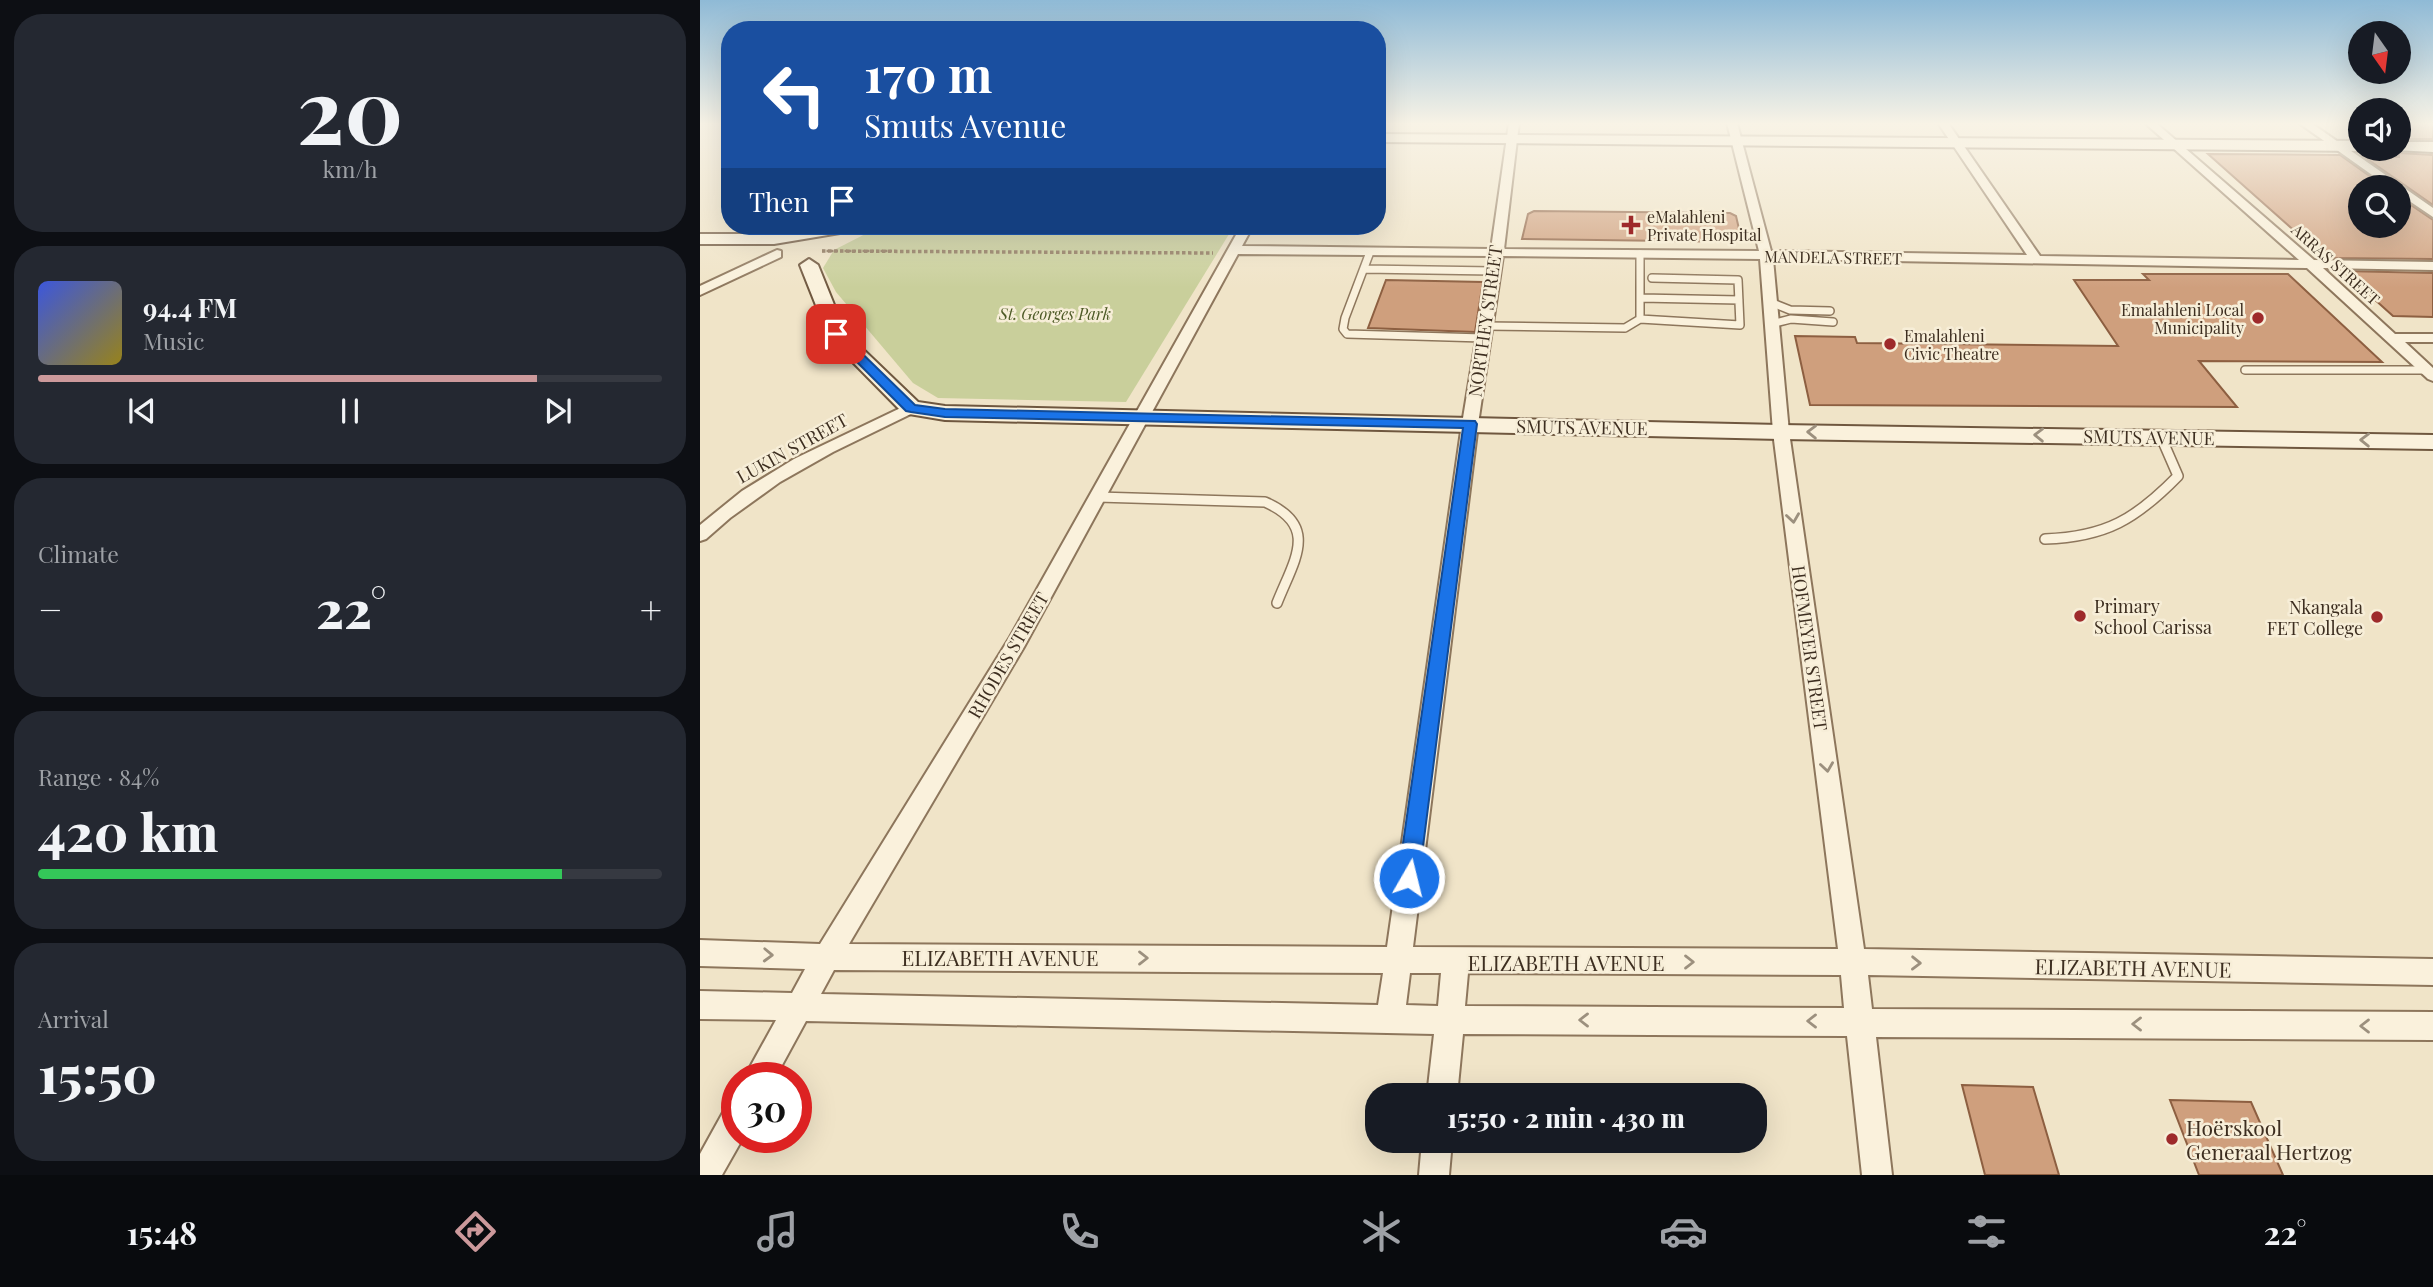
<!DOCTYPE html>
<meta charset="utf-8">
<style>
:root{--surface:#171b24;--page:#242831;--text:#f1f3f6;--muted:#9ea1a6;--line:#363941;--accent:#cc999b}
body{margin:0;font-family:"Playfair Display",serif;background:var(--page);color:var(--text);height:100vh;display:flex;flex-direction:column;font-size:26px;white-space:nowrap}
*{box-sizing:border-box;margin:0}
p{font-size:23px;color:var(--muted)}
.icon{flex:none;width:38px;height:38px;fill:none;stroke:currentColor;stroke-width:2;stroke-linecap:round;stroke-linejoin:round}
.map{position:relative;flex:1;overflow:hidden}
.details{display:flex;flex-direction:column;gap:14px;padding:14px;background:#0d0f14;width:700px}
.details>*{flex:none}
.banner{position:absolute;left:21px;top:21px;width:665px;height:214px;border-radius:28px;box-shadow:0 7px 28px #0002;background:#1a4fa0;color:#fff;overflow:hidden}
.needle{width:46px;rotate:166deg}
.buttons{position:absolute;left:1648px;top:21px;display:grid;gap:14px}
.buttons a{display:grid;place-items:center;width:63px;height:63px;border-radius:50%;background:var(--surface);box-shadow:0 7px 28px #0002;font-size:35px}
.speed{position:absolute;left:21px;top:1062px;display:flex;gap:14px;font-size:35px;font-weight:700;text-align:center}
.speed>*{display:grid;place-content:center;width:91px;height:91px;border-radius:50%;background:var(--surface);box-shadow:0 7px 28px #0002;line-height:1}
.speed .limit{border:10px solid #d22;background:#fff;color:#111}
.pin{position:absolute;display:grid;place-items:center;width:60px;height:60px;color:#fff;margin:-30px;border-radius:14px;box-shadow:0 4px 10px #0006}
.me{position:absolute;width:77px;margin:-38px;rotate:8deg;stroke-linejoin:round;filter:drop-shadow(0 0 5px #0008)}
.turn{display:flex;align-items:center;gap:24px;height:147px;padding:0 28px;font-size:32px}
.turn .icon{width:91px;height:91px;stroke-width:2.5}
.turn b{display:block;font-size:49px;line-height:60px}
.then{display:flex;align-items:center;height:66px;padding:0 28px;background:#0003;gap:14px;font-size:26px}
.big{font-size:52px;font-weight:800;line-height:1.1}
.details .widget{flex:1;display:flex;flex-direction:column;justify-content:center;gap:10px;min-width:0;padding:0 24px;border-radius:28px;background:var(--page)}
.details .dial{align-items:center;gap:0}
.dial b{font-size:91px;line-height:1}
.song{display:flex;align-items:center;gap:21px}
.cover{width:84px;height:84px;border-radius:10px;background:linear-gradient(135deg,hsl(230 70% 55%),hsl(50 70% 35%))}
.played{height:7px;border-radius:4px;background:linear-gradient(90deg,var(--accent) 80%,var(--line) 80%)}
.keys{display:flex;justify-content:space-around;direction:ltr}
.heat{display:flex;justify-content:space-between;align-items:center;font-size:38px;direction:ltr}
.charge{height:10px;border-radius:5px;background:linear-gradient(90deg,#34c759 84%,var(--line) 0)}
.trip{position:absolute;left:665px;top:1083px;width:402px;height:70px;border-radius:28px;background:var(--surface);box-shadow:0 7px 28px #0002;font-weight:800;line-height:70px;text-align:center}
.menu{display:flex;height:112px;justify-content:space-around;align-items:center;background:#090b0e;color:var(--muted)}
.menu .icon{width:49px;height:49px}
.menu .active{color:var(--accent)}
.menu b{font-size:32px;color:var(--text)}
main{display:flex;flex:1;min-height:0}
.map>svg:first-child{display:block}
</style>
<main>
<section class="details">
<div class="widget dial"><b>20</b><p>km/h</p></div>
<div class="widget">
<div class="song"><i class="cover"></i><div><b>94.4 FM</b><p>Music</p></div></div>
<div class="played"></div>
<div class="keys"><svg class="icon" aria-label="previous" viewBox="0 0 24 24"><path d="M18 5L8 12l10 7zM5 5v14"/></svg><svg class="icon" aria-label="pause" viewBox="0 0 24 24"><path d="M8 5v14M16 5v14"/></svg><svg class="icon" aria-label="next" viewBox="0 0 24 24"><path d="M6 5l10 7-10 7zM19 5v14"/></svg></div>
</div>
<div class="widget"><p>Climate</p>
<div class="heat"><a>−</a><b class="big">22°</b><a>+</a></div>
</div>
<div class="widget"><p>Range · 84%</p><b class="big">420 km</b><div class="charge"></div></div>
<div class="widget"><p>Arrival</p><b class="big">15:50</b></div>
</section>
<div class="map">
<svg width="1733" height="1175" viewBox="0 0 1733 1175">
<rect width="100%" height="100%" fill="#f0e4c8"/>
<path fill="#c9cf9b" d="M181,226h353l-108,176 -188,-4 -25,-15 -77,-91 -13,-24 11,-18z"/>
<path fill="#cf9f7d" stroke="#8d5f41" stroke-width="2" d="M1699,123h34v16h-34z
M1699,153l34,2v50l-70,-49 36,1z
M1508,154l132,1 45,32h-24v39h38v-29l34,23v39l-105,-1 -12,-8z
M834,211l196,2 6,3 6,26 -220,-3 6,-25z
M1643,271l90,2v44l-40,-1z
M1443,274h145l94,88 -183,-1 38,46 -427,-2 -15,-69 60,1 2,6 261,3 -44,-66h75z
M686,280l97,2 -8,50 -107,-4z
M1262,1085l71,2 26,88h-74z
M1470,1100l81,2 32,73h-84z"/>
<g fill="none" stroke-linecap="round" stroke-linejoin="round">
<g stroke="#8d765c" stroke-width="10">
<path id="lane-far1" d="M670,252l-25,66 -2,11 4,5 136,4
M940,254v65
M664,269l129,2
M941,298l98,2
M1070,302l20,8 40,1
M1071,324l20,-5 42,3
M785,326l140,2 15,-9 100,6 -2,-45 -86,-2
M1545,370h181"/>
</g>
<g stroke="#8d765c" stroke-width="12">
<path id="lane" d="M398,497l167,5c55,24 29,58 12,101
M1345,539c61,-2 91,-20 133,-63l-17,-39"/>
</g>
<g stroke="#8d765c" stroke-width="4">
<path id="street" d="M809,123h10l-15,126 255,2 -32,-128h10l34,128 256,4 -89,-132h10l92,133 259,4 -154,-137h11l158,137 119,2v8l-110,-2 72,66h38v8h-28l28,26v13l-5,-2 -121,-111 -534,-9 16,173 75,517 569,10v26l-565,-10 4,34 561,3v28l-557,-3 16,138h-30l-15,-139 -384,-2 -6,62h-30l7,-62 -628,-13 -31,57h-31l32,-58 -76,-1v-28l92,2 13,-24 -105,-3v-26l120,4 190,-307 231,-411h12l-11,20 249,3zM538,254l252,2 -28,168 -75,523 -538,-3 175,-297zM803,256l257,3 13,173 65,517 -425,-2 65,-523zM134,970l549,3 -5,32 -557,-11zM710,973h31l-3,33 -32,-1zM768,973l373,2 3,33 -379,-2z
M1599,123h12l122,85v9l-34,-23v-7h-10z
M93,226h15l-30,16 -10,-3z
M77,250l4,1v6l-81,38v-9z
M211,403l6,2 2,3 -2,3 -84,41 -53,30 -50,36 -24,21 -6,2v-16l42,-34 52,-32z
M37,1103v35h6l-21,37h-22v-21l26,-47z
M722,1141h30l-3,34h-30z"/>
</g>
<g stroke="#6f573f" stroke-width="4">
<path id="secondary" d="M677,134l984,7v8h6l-6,2 -984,-9z
M1699,142h34v10l-39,-2 5,-1z
M122,226h39l-9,5 -78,13h-74v-10h74z
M109,259l9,6 27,67 73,70 27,4 836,19 652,10v14l-652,-10 -836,-19 -42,-7 -74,-75 -29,-73z"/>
</g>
<path stroke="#8d765c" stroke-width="2.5" stroke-dasharray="2.5 2" stroke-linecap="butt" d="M122,251h76"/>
<path stroke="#8d765c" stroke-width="3.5" stroke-dasharray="3.5 2.5" stroke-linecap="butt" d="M122,251l391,2"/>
<use href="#lane-far1" stroke="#faf1dc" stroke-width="7"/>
<use href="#lane" stroke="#faf1dc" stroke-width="9"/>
<use href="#street" fill="#faf1dc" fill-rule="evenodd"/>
<use href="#secondary" fill="#faf1dc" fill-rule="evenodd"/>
</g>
<defs><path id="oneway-chevron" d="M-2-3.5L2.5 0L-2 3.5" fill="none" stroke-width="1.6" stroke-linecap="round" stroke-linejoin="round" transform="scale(1.75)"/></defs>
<g stroke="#9c907e">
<use href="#oneway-chevron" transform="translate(1112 432) rotate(-179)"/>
<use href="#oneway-chevron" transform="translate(1339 435) rotate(-179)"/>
<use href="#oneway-chevron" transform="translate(1665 440) rotate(-179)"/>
<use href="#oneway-chevron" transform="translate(1093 518) rotate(82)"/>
<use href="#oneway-chevron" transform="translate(1127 767) rotate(82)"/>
<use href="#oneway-chevron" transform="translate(68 955) rotate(2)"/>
<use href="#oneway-chevron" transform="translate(443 958)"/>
<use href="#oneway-chevron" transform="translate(989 962)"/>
<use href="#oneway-chevron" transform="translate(1216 963) rotate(1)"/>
<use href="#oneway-chevron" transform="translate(884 1020) rotate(-180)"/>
<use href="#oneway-chevron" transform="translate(1112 1021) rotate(-180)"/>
<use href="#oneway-chevron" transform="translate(1437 1024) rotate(-180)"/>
<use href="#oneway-chevron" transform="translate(1665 1026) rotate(-180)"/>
</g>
<linearGradient id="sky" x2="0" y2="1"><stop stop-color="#8fbad6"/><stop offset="0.43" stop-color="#f8f3e6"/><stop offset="1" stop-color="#f8f3e6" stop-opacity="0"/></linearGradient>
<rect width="1733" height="288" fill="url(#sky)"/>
<path fill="#1a73e8" stroke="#114b97" stroke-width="2" d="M132,332h8l75,73 30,4 530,12 2,3 -58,454 -3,7 -7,3 -8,-3 -3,-7 65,-450 -518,-11 -34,-5 -5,-1 -74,-74z"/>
<g fill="#9e2a2b" stroke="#f7eed8" stroke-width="2.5">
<path d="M927.5 214.5h7v7h7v7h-7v7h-7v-7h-7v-7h7z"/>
<circle cx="1558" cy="318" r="7"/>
<circle cx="1190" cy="344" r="7"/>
<circle cx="1380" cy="616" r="7"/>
<circle cx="1677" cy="617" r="7"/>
<circle cx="1472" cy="1139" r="7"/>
</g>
<g text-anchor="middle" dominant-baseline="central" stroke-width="5" stroke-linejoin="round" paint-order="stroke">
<g font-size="16" fill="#3d2e20" stroke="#f7eed8" text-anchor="start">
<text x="947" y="216">eMalahleni<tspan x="947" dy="18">Private Hospital</tspan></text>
<text x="1544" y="309" text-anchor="end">Emalahleni Local<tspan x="1544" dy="18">Municipality</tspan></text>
<text x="1204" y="335">Emalahleni<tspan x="1204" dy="18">Civic Theatre</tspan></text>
</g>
<g font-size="16" fill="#3d2e20" stroke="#f7eed8">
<text transform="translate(1133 257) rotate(1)">MANDELA STREET</text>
<text transform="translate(1636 264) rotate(42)">ARRAS STREET</text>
</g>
<g font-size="16" font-style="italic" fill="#4d5a26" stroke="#f7eed8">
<text x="355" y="313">St. Georges Park</text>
</g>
<g font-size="18" fill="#3d2e20" stroke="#f7eed8">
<text transform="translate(785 321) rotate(-82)">NORTHEY STREET</text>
<text transform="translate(882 427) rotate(1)">SMUTS AVENUE</text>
<text transform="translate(1449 437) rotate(1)">SMUTS AVENUE</text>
<text transform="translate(92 448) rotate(-29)">LUKIN STREET</text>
<text transform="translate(1110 648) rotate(82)">HOFMEYER STREET</text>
<text transform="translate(308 655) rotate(-60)">RHODES STREET</text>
</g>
<g font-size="18" fill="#3d2e20" stroke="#f7eed8" text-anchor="start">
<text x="1394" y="606">Primary<tspan x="1394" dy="21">School Carissa</tspan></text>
<text x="1663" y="607" text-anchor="end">Nkangala<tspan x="1663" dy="21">FET College</tspan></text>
</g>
<g font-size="21" fill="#3d2e20" stroke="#f7eed8">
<text x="300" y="957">ELIZABETH AVENUE</text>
<text x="866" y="962">ELIZABETH AVENUE</text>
<text transform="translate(1433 967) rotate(1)">ELIZABETH AVENUE</text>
</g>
<g font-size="21" fill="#3d2e20" stroke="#f7eed8" text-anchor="start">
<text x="1486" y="1127">Hoërskool<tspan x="1486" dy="24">Generaal Hertzog</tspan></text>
</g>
</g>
</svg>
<div class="buttons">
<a><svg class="needle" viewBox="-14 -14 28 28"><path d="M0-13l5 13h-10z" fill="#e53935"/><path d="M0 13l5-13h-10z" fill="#9ea1a6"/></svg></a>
<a><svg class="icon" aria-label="sound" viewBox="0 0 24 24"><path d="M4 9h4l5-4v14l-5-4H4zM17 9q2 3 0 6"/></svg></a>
<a><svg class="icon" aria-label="search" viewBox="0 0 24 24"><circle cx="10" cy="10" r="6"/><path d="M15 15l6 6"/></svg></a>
</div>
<div class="speed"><div class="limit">30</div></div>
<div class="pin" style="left:136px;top:334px;background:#d93025"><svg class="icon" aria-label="arrive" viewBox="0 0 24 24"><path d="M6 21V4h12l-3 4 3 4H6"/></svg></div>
<svg class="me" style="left:709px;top:878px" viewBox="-20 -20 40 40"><circle r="17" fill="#1a73e8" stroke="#fff" stroke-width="3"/><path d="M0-11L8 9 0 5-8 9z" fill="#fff"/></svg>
<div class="trip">15:50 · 2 min · 430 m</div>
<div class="banner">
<div class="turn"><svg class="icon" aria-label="left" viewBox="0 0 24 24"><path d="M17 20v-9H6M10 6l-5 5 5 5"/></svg><div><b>170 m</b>Smuts Avenue</div></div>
<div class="then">Then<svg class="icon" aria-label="arrive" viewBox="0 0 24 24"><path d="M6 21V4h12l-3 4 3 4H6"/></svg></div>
</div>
</div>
</main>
<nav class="menu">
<b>15:48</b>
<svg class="icon active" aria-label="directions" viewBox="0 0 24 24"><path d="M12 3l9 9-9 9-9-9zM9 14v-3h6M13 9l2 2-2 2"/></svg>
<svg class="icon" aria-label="music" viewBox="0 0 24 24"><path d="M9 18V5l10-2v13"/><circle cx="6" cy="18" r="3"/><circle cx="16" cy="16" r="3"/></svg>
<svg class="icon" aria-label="phone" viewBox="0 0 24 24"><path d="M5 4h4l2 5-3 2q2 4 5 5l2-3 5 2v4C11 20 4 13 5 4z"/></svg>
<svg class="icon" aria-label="climate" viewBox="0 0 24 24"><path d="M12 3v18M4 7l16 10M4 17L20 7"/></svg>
<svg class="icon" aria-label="car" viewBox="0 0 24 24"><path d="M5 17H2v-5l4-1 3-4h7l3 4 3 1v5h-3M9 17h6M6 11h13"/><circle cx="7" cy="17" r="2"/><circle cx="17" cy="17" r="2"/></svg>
<svg class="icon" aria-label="filters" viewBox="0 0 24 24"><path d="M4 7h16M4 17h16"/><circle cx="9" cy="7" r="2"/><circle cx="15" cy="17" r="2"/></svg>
<b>22°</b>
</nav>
